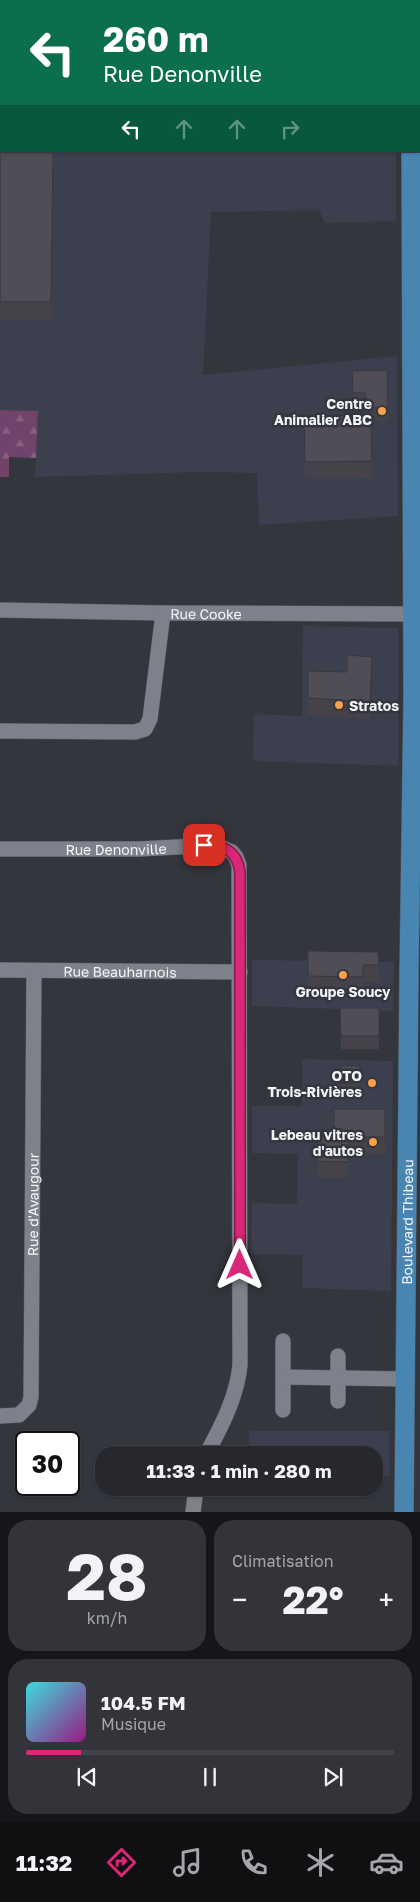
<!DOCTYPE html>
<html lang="fr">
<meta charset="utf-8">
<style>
:root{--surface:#27282e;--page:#33343a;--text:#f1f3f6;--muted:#a4a6aa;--line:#43444a;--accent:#db2777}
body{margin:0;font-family:"Golos Text",sans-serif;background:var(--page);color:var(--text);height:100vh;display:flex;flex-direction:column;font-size:19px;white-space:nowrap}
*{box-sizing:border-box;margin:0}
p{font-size:16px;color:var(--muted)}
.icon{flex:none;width:28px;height:28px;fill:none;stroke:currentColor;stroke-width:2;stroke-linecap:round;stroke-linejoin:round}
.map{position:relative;height:1512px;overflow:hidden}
.panel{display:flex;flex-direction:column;gap:8px;padding:8px;background:#151619;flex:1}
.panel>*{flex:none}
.top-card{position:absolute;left:0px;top:0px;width:420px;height:152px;box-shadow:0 1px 4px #0004,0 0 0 1px var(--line);background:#0b6e4f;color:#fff;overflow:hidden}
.speed{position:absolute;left:15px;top:1431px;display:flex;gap:10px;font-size:25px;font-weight:700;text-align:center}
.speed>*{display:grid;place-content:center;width:65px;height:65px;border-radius:50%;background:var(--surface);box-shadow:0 1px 4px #0004,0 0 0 1px var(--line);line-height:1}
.speed .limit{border:2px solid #111;border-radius:8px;background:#fff;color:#111}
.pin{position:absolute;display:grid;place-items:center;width:42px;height:42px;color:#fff;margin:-21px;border-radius:10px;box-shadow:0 2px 8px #0006}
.me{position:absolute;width:55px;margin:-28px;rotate:0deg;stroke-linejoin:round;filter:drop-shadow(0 0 4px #0008)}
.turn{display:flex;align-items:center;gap:18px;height:105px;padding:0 20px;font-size:22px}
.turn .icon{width:65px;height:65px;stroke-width:2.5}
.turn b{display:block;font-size:35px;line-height:42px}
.lanes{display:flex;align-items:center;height:48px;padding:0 20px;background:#0003;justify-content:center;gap:25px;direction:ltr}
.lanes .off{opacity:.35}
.big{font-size:38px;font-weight:700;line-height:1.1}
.panel .tile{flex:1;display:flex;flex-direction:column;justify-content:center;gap:8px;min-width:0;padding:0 18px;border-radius:20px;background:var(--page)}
.panel .dial{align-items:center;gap:0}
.dial b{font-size:65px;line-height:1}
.song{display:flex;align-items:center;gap:15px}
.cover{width:60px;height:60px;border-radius:8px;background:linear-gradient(135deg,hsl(180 70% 55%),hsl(310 70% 35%))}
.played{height:5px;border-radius:2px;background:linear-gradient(90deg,var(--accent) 15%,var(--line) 15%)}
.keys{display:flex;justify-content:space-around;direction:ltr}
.heat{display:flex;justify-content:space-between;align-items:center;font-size:28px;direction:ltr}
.panel .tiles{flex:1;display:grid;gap:8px;grid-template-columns:1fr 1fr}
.tile:last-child{grid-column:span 2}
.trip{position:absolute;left:95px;top:1446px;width:288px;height:50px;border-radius:20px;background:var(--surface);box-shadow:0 1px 4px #0004,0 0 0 1px var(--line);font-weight:700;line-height:50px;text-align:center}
.menu{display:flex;height:80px;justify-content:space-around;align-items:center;background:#101012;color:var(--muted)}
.menu .icon{width:35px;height:35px}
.menu .active{color:var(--accent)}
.menu b{font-size:22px;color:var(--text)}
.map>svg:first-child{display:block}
</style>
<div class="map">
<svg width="420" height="1512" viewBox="0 0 420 1512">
<defs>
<pattern id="forest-firs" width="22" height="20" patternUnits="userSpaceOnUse" patternTransform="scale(1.25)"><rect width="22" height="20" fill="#71426a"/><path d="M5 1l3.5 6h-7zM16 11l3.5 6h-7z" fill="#865e80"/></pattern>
</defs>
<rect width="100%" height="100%" fill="#34363e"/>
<path fill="#3c404e" d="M0,0l343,1h-342v150h395v70l-71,2 -6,-13 -108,2 -8,163 194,-19 1,160 -139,9 -2,-52 -57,-1 -165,5 3,-66 -38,-1z
M303,626l95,2v138l-145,-5 1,-47 48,2z
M252,960l142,2 -1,49 -141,-5z
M302,1059l91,2 -2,230 -89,-3v-33l-51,-1 1,-51 45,1 1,-50 -46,-1v-47h50z
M249,1431h140v45h-15v-21h-125z"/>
<path fill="url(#forest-firs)" d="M0,410l38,1 -2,47 -27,-1v20h-9z"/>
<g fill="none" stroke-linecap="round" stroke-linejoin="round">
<g stroke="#53555c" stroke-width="16">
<g id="minor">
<path id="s1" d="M0,610l163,3 250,1"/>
<path d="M0,731l135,1 10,-3 5,-10 13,-106"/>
<path id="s2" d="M0,849h139l76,-4 17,7 4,5 3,8 1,500c-3,32 -19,62 -34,90"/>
<path id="s3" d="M0,970l240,2"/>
<path d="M283,1341v69"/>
<path d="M338,1356v45"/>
<path d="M283,1377l122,2"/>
<path id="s4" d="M0,1416l19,-1 10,-10 2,-8 3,-426"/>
<path d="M193,1512l3,-24"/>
</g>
</g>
<g stroke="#53555c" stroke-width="20">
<g id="major">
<path d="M410,1v-1"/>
<path id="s5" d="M404,1512l5,-539 4,-277 -2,-545"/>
</g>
</g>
<path stroke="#878990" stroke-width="2" stroke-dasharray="5 2.5" stroke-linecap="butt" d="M328,0l3,1"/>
<use href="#minor" stroke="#7e818b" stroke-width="15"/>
<use href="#major" stroke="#4885b1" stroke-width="19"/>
</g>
<path fill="#46424a" d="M0,86l54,65 -3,168h-51z
M352,371l36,36v13l-17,1 1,57 -67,1 -1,-46 61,-18v-9l-12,1z
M308,671l64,3 -2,45 -62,-4z
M308,951l70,1 1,30h-16v12l-55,-1z
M340,1008h39v41h-38z
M341,1066l19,16v9l-19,1z
M385,1109v45h-37v24h-31v-42h17z"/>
<path fill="#39363c" d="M372,657v17l-2,45v-17z"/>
<path fill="#514d56" stroke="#39363c" d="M0,86h1v65h52l-2,151h-51z
M387,370l1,37 -22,1 -1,-15h-12l-1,-22z
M371,415l1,46 -67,1 -1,-46z
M347,655l25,2 -2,45 -62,-4v-27l39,1z
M308,951l70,1 1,13h-16v12l-55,-1z
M340,1008h39v28h-38z
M341,1066h19v16l-19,1z
M334,1109h51v28h-37v25l-31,-1v-25h17z"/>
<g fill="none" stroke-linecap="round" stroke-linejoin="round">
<g stroke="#8e194d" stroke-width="12">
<path id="route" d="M204,845c19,0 33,5 36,27v393"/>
</g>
<use href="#route" stroke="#db2777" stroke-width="9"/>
</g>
<g fill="#f9a04c" stroke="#34363e" stroke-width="2">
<circle cx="382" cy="411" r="5"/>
<circle cx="339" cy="705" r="5"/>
<circle cx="343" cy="975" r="5"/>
<circle cx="372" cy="1083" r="5"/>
<circle cx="373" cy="1142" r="5"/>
</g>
<g text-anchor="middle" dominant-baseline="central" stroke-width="5" stroke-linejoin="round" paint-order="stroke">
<g font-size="14" font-weight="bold" fill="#f3f5fa" stroke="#34363e" text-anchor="end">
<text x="372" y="403">Centre<tspan x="372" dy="16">Animalier ABC</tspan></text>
<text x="349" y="705" text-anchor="start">Stratos</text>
<text x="343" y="991" text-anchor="middle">Groupe Soucy</text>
<text x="362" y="1075">OTO<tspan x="362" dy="16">Trois-Rivières</tspan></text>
<text x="363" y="1134">Lebeau vitres<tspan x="363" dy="16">d'autos</tspan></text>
</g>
<g font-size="14" fill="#f3f5fa" stroke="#34363e">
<text stroke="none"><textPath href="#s1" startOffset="206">Rue Cooke</textPath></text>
<text stroke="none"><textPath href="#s2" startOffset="116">Rue Denonville</textPath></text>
<text stroke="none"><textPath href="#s3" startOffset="120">Rue Beauharnois</textPath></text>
<text stroke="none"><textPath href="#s4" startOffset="234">Rue d'Avaugour</textPath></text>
<text stroke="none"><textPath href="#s5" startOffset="290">Boulevard Thibeau</textPath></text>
</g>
</g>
</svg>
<div class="speed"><div class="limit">30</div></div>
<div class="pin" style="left:204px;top:845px;background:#d93025"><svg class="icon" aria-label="arrive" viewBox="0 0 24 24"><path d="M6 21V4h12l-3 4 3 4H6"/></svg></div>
<svg class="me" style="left:240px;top:1265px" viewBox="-20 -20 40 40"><path d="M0-17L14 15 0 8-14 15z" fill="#db2777" stroke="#fff" stroke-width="4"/></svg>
<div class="trip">11:33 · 1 min · 280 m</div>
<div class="top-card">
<div class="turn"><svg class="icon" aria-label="left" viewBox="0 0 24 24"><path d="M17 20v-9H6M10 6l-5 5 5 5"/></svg><div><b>260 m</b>Rue Denonville</div></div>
<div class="lanes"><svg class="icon" aria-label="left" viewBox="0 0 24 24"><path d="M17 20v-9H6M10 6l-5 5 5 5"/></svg><svg class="icon off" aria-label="ahead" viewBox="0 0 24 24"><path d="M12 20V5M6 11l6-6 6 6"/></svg><svg class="icon off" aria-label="ahead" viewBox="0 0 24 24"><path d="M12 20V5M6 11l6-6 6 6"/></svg><svg class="icon off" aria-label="right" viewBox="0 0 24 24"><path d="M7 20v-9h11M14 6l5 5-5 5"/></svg></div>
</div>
</div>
<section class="panel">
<div class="tiles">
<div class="tile dial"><b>28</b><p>km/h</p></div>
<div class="tile"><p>Climatisation</p>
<div class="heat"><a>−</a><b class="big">22°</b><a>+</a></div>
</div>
<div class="tile">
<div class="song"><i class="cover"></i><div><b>104.5 FM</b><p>Musique</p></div></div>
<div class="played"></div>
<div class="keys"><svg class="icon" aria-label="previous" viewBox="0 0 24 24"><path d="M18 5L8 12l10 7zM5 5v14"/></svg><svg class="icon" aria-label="pause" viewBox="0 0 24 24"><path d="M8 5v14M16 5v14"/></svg><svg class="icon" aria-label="next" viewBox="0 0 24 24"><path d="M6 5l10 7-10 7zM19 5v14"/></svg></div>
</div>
</div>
</section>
<nav class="menu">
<b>11:32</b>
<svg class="icon active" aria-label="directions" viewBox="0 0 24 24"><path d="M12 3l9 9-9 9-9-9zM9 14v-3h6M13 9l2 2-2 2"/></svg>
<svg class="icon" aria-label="music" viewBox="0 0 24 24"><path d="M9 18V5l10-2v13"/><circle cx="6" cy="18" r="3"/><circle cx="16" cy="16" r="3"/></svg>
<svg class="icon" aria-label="phone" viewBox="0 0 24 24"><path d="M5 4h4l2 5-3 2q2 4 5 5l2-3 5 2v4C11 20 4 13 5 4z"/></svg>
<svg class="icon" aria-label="climate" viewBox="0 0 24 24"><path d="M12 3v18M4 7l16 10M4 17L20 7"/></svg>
<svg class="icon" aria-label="car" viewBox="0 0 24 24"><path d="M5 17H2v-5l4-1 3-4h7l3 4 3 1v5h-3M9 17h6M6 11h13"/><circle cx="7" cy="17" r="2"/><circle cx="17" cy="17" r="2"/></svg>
</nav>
